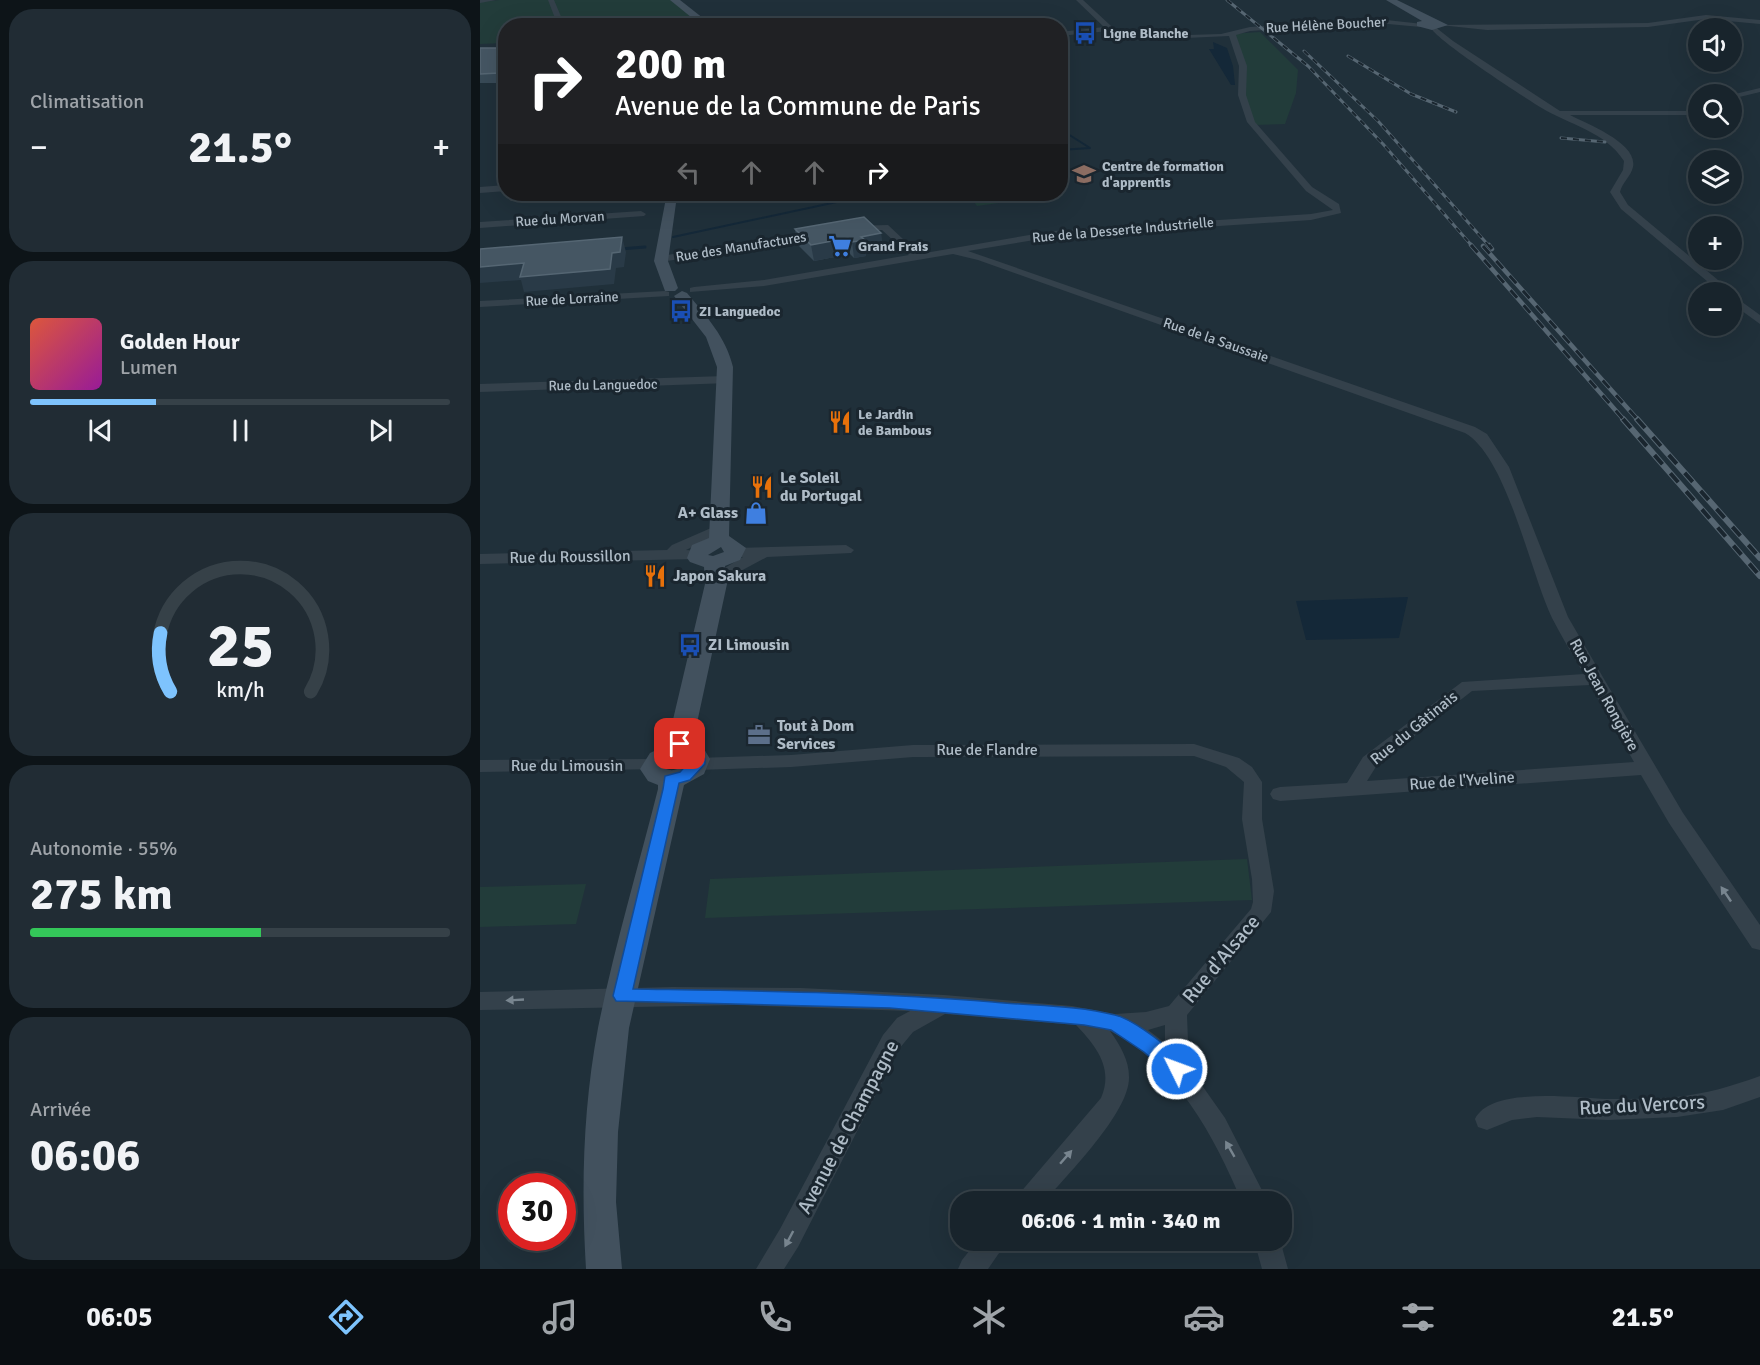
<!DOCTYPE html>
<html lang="fr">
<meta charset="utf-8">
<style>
:root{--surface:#18242c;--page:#212c34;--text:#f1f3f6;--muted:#9fa4a9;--line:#364148;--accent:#7ec3fd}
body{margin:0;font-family:Signika,sans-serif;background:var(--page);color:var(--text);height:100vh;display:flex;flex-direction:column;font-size:22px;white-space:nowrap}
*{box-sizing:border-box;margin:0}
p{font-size:20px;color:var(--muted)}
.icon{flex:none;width:33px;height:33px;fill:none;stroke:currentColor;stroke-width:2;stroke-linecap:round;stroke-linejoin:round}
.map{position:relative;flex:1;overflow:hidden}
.details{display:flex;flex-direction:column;gap:9px;padding:9px;background:#0d1418;width:480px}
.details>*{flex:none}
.top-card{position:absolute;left:18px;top:18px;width:570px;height:183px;border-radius:24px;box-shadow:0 6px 24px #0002,0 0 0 2px var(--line);background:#202124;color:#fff;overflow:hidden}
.controls{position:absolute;left:1208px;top:18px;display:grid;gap:12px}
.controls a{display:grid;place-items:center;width:54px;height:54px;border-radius:50%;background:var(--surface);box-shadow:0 6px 24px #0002,0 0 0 2px var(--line);font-size:30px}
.speed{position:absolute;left:18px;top:1173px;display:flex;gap:12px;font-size:30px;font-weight:700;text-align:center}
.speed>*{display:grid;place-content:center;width:78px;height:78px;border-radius:50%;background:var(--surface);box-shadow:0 6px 24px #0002,0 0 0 2px var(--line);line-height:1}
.speed .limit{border:9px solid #d22;background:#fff;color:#111}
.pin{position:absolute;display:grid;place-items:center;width:51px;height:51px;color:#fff;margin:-26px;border-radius:12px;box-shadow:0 3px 9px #0006}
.me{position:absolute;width:66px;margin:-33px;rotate:312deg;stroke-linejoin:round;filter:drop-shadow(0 0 4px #0008)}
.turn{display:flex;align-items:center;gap:21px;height:126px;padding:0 18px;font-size:27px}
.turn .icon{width:78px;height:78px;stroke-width:2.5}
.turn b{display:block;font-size:42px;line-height:51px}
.lanes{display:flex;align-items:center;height:57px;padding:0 18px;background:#0003;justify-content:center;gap:30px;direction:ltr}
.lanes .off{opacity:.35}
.big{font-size:45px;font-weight:800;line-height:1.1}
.details .tile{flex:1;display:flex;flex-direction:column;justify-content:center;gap:9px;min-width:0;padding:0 21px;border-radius:24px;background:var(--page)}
.details .dial{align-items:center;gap:0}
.dial svg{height:156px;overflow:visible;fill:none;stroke:var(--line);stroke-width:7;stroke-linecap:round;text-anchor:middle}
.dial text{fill:var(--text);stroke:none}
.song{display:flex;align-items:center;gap:18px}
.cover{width:72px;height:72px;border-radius:9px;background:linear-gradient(135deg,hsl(10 70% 55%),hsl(300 70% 35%))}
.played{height:6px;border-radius:3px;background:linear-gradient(90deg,var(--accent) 30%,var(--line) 30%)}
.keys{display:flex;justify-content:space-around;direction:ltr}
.heat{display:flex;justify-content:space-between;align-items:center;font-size:33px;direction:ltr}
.charge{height:9px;border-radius:4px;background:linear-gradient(90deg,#34c759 55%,var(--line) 0)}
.trip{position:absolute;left:470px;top:1191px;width:342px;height:60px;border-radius:24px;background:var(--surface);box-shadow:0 6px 24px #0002,0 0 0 2px var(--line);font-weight:800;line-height:60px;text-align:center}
.tabs{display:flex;height:96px;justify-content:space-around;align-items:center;background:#0a0e12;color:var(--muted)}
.tabs .icon{width:42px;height:42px}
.tabs .on{color:var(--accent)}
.tabs b{font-size:27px;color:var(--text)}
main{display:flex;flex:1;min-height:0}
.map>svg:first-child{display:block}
</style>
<main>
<section class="details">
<div class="tile"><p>Climatisation</p>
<div class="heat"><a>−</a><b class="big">21.5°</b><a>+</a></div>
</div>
<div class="tile">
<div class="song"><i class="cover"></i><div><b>Golden Hour</b><p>Lumen</p></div></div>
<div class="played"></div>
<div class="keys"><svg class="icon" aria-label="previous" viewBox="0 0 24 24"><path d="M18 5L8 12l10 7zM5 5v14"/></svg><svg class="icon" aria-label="pause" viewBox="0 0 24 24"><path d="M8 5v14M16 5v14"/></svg><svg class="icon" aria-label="next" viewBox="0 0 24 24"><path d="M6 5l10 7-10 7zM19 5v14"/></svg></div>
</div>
<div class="tile dial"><svg viewBox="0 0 100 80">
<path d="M14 69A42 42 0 1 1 86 69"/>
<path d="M14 69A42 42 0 0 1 9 39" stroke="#7ec3fd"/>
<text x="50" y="56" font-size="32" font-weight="700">25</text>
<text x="50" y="72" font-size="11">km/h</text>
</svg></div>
<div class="tile"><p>Autonomie · 55%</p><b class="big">275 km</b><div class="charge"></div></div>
<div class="tile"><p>Arrivée</p><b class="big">06:06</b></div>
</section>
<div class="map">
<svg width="1280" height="1269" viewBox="0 0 1280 1269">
<rect width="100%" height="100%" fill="#20303a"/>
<path fill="#223c3a" d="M19,0h174l34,25 -201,1 -1,17 -25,1v-42z
M780,32l38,38 -2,23 -11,31 -32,1 -11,-24v-35l-11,-32z
M488,194h39l6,7 -36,5z
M767,859l5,41 -547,18 5,-39z
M106,884l-10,40 -96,3v-40z"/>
<path fill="#142838" d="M733,42l14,6 6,18 2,19h-4l-22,-36h5z
M928,597l-9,41 -93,2 -10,-39z"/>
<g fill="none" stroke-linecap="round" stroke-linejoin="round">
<path stroke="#142838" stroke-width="2" d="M580,129l30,19 -30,2
M193,237l201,-43"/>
<path stroke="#142838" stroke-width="3" d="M140,249l25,-2"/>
<path fill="#34414b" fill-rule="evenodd" d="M0,0h16l-16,3z
M68,0h6l11,26h-7z
M596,0h7l40,37 98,-3 29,-7 127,-8 46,5 -2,3 -44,-4 -127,8 -14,4 11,31 -1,29 9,27 57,65 27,17 2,9 -30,7 -258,17 -85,14 507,176 12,7 22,33 59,150 36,62 79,134 77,112v25l-8,-2 -83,-125 -28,-48 -361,26 -7,-2 -3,-5 3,-5 7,-2 67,-4 16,-26 99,-75 122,-8c-11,-18 -22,-37 -32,-56 -22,-46 -45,-161 -87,-185l-487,-173 -25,-6 -189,32 -74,6v-4l4,-1 70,-7 145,-25 -27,-25 -34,1v-4l4,-1 36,-1 31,29 134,-23 258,-17 22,-4 -27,-19 -59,-69 -9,-27 1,-29 -10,-30 -108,5 -13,-10 -48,5v-4l44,-5zM1110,685l44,77 -267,19 10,-16 95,-74z
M1226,15l54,5v4l-54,-5 -58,8 -161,3 -47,-5 208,-2z
M950,26h4l19,15 107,70h138v4h-128c17,9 68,28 63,52 -2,9 -11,16 -13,25l8,13 102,85 2,2 -1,1 -11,-1 -99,-83 -11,-17 13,-22 1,-9c-19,-30 -55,-36 -84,-54 -17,-11 -108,-69 -110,-81z
M1280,88v4l-29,7v-4z
M26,185v6l-26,2v-6z
M161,211l5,3 -2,2 -164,12v-6z
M337,231l4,1v4l-160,26 -5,-3 5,-3z
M185,291l4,1v4l-189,11v-6z
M1251,294l29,21v9l-29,-21z
M245,376l4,1v6l-249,9v-8z
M238,525l5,1 2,3 -2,3 -37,18 15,1 3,3 -8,5 -216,5v-10l187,-4 5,-5z
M366,545l8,5 -3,3 -84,4 -45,24 -6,2 -8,-5 35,-21 -12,-1 -3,-3 8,-5z
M714,744l45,14 13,9 10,15v37l12,72 -3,21 -84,103 2,52 36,51 43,84h-26c-28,-66 -66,-138 -132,-171 10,14 19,29 19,46 1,35 -61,97 -85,125h-29l4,-8 82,-96c13,-30 -5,-52 -25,-73l-131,-11 -32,18 -14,17 -101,198 -14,22h-28l24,-40 103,-194 14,-17 13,-7 -174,-6 -256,5v-18l192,-5 129,1 143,7 128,11 43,8 31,-2 23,-6 82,-97 2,-7 -1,-23 -10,-60 2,-37 -18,-15 -32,-11 -281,1 -122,10 -94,3 -7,-2 -2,-4 2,-4 7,-2 94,-3 122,-10zM685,1025v18l-17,-13z
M174,759l7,2 2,4 -2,4 -181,3v-12z
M1280,1076v21l-37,13 -46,7 -69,3 -71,-3 -25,3 -25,10 -9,-3 -3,-8c16,-33 100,-21 131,-20 23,0 46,0 69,-2 31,-3 57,-11 85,-21z
M498,1240h30l-20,29h-30l4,-9z
M774,1240h26l8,29h-26z"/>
<path fill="#42515e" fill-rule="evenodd" d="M190,0h10l33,26h-11z
M906,0h11l51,25 -16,5 -15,-4v-4l5,-1z
M159,194h49l-12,9 -8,58 10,27 -3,3h-10l-11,-30 12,-63h-20z
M202,291l5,2c19,23 39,44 46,74l-4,169 17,12 -6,12 -15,6 2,18 -35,162 12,3 6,10 -6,15 -20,11 -55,243 -11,104 -2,70 6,67h-36c-5,-81 -3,-161 12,-241 16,-80 40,-160 60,-239v-4l-10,-4 -8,-12 10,-16 17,-8 38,-161 -1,-17 -14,-5 -3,-4 5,-13 17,-7 8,-171 -11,-30 -32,-41zM241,547l3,5 -11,4 -5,-1zM198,759l6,2c-2,8 -11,11 -18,8z"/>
<g stroke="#566672" stroke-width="3">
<path id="rail-far2" d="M747,0l81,66 75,78 90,103
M824,51l74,70 112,126
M868,56l63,38 45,18
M1081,138l44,4"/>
</g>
<g stroke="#566672" stroke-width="4.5">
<path id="rail-far1" d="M991,245l153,175
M1009,245l3,4
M1003,246l155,174"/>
</g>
<g stroke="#566672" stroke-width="6">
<path id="rail" d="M1143,419l137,157
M1157,419l123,139"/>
</g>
<use href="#rail-far2" stroke="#1a262f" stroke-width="2" stroke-dasharray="6" stroke-linecap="butt"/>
<use href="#rail-far1" stroke="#1a262f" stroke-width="3" stroke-dasharray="10" stroke-linecap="butt"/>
<use href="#rail" stroke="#1a262f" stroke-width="4" stroke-dasharray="12" stroke-linecap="butt"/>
</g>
<path fill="#384a57" d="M0,48h26v27l-5,8h-21z
M315,229l86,4 1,15 -16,3v5l-12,2 -4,-4 -36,7 -17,-17z"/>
<path fill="#293a47" d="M26,62v13l-5,8 -2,-10z
M401,233l1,15 -16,3v5l-12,2 -2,-16 9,-5z
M142,237l4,15 -2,15 -8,1 -2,16 -90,8 -3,-12 -41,3v-16l132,-14z
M368,238l2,16 -36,7 -3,-16z"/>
<path fill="#455663" stroke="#556673" stroke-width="1.5" d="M0,48h26v14l-7,11 -19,1z
M384,217l17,16 -20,4 4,3 -13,2 -4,-4 -37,7 -16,-16z
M142,237l-2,15 -8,1 -2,16 -90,8 4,-14 -44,4v-18z"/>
<defs><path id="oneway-solid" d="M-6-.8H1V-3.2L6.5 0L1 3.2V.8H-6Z" transform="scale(1.5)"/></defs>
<g fill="#78858f">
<use href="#oneway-solid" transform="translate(1246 894) rotate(-124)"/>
<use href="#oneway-solid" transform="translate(35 1000) rotate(177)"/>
<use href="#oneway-solid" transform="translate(750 1149) rotate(-120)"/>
<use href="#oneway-solid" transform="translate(586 1157) rotate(-49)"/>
<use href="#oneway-solid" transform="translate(309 1239) rotate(118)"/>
</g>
<path fill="#1a73e8" stroke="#114b97" stroke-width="1.5" d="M200,739l5,2 2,6 9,2 9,10v5l-15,16 -11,3 -46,206c121,2 240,3 360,13 40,4 83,3 122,13 18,4 64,38 72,54l-3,6 -7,2 -7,-2 -26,-23 -33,-22 -27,-5 -194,-17 -274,-7 -3,-5 50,-207 2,-13 15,-4 9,-10 -3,-5 -13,-3 -3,-3 4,-10z"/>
<defs>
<g id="bus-bare" transform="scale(1.8)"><path d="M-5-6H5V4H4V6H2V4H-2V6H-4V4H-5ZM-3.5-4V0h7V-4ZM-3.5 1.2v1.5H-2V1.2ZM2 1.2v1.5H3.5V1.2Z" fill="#1a4fb4" stroke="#1a262f" stroke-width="2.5" paint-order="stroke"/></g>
<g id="school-bare" transform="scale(1.8)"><path d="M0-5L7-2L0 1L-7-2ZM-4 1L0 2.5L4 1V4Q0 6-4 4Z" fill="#8d6e63" stroke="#1a262f" stroke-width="2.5" paint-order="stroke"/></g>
<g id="supermarket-bare" transform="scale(1.8)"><path d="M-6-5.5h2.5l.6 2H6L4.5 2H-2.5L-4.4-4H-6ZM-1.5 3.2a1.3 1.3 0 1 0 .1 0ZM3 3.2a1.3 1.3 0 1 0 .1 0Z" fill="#3f7fe0" stroke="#1a262f" stroke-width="2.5" paint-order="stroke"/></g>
<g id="restaurant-bare" transform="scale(1.8)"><path d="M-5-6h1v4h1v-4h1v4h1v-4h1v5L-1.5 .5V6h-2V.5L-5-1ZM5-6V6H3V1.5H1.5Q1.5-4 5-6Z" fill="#e8710a" stroke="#1a262f" stroke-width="2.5" paint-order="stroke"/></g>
<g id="shop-bare" transform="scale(1.8)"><path d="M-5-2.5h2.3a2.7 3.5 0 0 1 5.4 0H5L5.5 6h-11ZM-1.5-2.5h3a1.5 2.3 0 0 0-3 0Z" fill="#3f7fe0" stroke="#1a262f" stroke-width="2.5" paint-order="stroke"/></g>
<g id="office-bare" transform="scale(1.8)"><path d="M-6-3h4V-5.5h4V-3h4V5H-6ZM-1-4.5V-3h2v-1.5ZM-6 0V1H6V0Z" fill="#5c6f8a" stroke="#1a262f" stroke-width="2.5" paint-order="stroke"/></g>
</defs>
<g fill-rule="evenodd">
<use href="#bus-bare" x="605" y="33"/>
<use href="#school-bare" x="604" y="174"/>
<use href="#supermarket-bare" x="360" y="246"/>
<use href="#bus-bare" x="201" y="311"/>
<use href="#restaurant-bare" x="360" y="422"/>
<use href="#restaurant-bare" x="282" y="487"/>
<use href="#shop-bare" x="276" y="513"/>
<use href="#restaurant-bare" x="175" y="576"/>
<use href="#bus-bare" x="210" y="645"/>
<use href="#office-bare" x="279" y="735"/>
</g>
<g text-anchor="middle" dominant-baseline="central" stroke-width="6" stroke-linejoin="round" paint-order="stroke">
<g font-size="14" fill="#afbcc7" stroke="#1a262f">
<text transform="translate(846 25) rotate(-3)">Rue Hélène Boucher</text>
<text transform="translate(80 219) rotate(-4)">Rue du Morvan</text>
<text transform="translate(643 230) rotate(-5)">Rue de la Desserte Industrielle</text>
<text transform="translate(261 247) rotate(-9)">Rue des Manufactures</text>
<text transform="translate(92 299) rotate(-3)">Rue de Lorraine</text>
<text transform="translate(736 340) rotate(19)">Rue de la Saussaie</text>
<text transform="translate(123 385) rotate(-1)">Rue du Languedoc</text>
</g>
<g font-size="14" font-weight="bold" fill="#afbcc7" stroke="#1a262f" text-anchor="start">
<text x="623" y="33">Ligne Blanche</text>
<text x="622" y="166">Centre de formation<tspan x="622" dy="16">d'apprentis</tspan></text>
<text x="378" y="246">Grand Frais</text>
<text x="219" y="311">ZI Languedoc</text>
<text x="378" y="414">Le Jardin<tspan x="378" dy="16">de Bambous</tspan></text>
</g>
<g font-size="16" font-weight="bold" fill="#afbcc7" stroke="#1a262f" text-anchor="start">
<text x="300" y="478">Le Soleil<tspan x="300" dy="18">du Portugal</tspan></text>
<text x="258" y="513" text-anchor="end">A+ Glass</text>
<text x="193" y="576">Japon Sakura</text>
<text x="228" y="645">ZI Limousin</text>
<text x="297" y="726">Tout à Dom<tspan x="297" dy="18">Services</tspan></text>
</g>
<g font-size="16" fill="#afbcc7" stroke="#1a262f">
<text transform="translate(90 557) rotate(-1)">Rue du Roussillon</text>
<text transform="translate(1124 695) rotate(61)">Rue Jean Rongière</text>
<text transform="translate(934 728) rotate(-39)">Rue du Gâtinais</text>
<text x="507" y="750">Rue de Flandre</text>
<text x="87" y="766">Rue du Limousin</text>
<text transform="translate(982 781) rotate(-4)">Rue de l'Yveline</text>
</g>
<g font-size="20" fill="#afbcc7" stroke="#1a262f">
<text transform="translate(741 959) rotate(-50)">Rue d'Alsace</text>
<text transform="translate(1162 1105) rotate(-3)">Rue du Vercors</text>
<text transform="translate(368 1127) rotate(-62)">Avenue de Champagne</text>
</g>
</g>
</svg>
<div class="controls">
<a><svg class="icon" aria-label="sound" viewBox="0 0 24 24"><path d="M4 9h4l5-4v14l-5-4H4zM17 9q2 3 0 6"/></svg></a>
<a><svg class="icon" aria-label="search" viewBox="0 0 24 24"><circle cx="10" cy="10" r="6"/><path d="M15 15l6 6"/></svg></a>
<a><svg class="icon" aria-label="layers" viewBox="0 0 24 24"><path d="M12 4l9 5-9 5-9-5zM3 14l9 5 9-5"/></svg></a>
<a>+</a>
<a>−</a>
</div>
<div class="speed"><div class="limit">30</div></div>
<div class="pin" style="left:200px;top:744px;background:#d93025"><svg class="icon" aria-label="arrive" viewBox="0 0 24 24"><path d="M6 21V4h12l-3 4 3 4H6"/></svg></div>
<svg class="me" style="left:697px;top:1069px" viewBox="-20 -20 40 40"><circle r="17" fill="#1a73e8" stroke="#fff" stroke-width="3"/><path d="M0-11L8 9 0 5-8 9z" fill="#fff"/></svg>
<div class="trip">06:06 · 1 min · 340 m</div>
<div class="top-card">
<div class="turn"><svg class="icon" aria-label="right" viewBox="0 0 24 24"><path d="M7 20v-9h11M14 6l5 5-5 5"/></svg><div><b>200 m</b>Avenue de la Commune de Paris</div></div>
<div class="lanes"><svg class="icon off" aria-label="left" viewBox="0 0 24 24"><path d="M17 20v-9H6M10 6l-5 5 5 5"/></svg><svg class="icon off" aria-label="ahead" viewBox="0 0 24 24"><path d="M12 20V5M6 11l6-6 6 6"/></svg><svg class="icon off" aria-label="ahead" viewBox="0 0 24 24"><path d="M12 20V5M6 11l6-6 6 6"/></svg><svg class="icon" aria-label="right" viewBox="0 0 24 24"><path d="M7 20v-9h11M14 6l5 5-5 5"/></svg></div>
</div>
</div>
</main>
<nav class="tabs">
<b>06:05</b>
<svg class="icon on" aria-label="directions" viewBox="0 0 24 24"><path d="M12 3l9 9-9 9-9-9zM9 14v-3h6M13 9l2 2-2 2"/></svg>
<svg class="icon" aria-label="music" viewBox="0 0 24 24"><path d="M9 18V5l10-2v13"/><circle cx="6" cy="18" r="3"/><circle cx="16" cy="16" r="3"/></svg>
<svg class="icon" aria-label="phone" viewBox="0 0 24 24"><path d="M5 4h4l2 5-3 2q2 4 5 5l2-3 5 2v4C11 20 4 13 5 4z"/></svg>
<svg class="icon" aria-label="climate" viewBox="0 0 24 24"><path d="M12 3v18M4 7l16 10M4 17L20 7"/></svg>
<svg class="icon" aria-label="car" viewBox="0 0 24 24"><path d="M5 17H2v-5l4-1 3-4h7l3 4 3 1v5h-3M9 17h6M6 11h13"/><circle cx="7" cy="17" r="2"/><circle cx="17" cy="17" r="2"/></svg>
<svg class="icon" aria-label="filters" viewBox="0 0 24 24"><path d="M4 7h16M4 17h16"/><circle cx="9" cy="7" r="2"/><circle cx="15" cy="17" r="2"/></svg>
<b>21.5°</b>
</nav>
